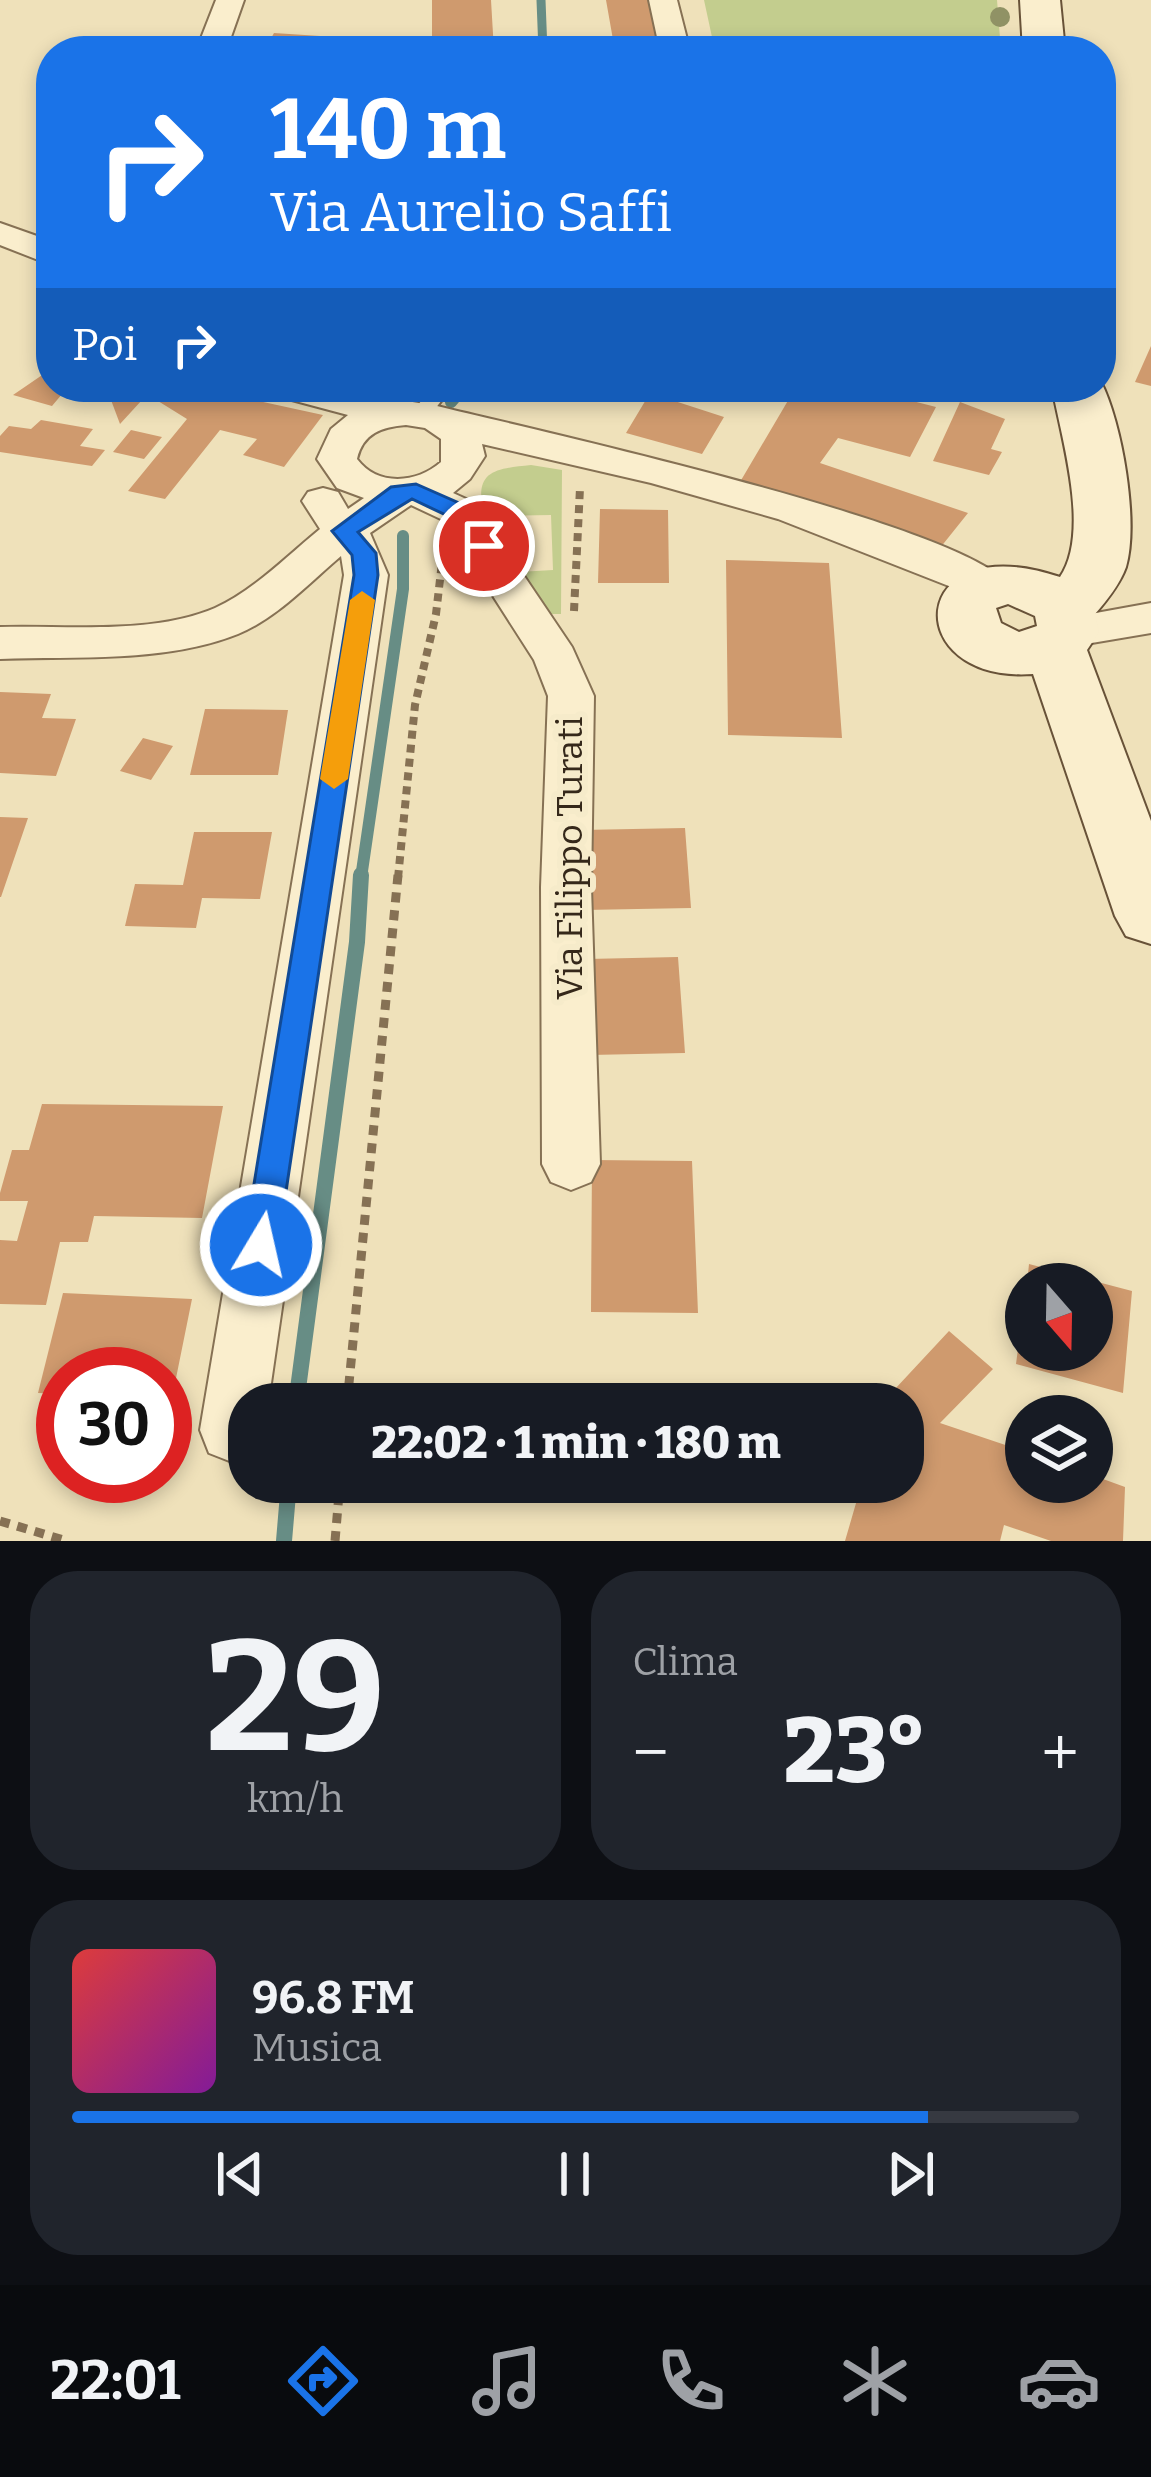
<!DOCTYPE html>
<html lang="it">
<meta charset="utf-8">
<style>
:root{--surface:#171b24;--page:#20242c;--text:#f1f3f6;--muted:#9ea1a6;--line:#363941;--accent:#1a73e8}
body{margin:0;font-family:Bitter,serif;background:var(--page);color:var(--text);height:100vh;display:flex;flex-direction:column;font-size:45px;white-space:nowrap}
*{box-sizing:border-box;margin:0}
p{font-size:39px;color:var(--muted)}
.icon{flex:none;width:66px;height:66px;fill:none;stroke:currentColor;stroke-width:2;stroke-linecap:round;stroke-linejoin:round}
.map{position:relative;height:1541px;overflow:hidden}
.drawer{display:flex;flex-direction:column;gap:30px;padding:30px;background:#0d0f14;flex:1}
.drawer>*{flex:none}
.hud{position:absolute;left:36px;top:36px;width:1080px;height:366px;border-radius:48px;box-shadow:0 6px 18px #0003;background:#1a73e8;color:#fff;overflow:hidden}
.needle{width:78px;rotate:160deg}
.fabs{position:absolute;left:1005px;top:1263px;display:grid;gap:24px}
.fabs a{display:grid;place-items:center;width:108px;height:108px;border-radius:50%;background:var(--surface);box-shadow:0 6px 18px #0003;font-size:60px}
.speed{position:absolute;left:36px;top:1347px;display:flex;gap:24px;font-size:60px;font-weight:700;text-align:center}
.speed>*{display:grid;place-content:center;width:156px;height:156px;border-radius:50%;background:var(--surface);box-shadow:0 6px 18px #0003;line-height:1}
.speed .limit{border:18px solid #d22;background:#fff;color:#111}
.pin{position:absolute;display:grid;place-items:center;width:102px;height:102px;color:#fff;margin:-51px;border:6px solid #fff;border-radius:50%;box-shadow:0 3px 12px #0007}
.me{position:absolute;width:132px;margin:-66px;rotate:9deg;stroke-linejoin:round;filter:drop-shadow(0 0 9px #0008)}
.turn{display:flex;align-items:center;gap:42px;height:252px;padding:0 36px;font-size:54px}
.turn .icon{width:156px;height:156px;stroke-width:2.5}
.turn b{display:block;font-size:84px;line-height:102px}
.then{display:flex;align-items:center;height:114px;padding:0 36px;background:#0003;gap:24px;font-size:45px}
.big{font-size:90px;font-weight:800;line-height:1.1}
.drawer .tile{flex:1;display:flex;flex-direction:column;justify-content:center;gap:18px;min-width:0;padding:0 42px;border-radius:48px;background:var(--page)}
.drawer .dial{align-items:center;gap:0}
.dial b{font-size:156px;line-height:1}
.song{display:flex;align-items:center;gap:36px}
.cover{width:144px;height:144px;border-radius:18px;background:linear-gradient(135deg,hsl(0 70% 55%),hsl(290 70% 35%))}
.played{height:12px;border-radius:6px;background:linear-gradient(90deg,var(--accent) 85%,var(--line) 85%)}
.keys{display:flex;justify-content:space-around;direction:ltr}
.heat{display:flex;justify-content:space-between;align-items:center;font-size:66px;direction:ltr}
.drawer .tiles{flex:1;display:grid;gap:30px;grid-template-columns:1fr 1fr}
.tile:last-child{grid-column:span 2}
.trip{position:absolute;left:228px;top:1383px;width:696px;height:120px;border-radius:48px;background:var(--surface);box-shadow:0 6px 18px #0003;font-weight:800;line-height:120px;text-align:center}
.menu{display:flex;height:192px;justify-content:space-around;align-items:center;background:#090b0e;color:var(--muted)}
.menu .icon{width:84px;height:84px}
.menu .current{color:var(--accent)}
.menu b{font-size:54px;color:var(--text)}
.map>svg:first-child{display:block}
</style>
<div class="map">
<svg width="1151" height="1541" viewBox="0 0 1151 1541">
<rect width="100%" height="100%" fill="#efe1ba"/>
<path fill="#c3cd8e" d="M704,0h293l4,51h-286z
M531,465l31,5 -1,144h-22l-20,-42 34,-2 -2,-55 -67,1c-10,-44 7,-47 47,-51z"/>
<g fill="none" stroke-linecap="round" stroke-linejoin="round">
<path stroke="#678d85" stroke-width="9" d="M541,0l2,51"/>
<path stroke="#678d85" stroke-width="12" d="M451,402l13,-15
M361,878l42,-289v-53"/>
<path stroke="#678d85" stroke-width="16" d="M296,1404l61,-462 4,-67
M284,1541l5,-59"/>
</g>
<path fill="#cf9a6e" d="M432,0h59l3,51h-62z
M606,0h56l11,51h-58z
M274,33l46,3 -8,15h-48z
M1151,346v40l-16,-4z
M51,369v18h17l-16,19 -39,-11z
M96,387h151l-11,9 87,19 -39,52 -41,-12 14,-16 -37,-9 -55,69 -37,-8 59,-72 -29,-18 -16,-1 -22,24 -12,-32z
M796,387h62l78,20 -26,50 -72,-19 -18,25 148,50 -28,35 -200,-66z
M650,393l74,24 -22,37 -76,-21z
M960,402l45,17 -14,30 11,3 -13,23 -56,-14z
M41,420l52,9 -13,17 25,4 -13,16 -92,-14v-16l9,-10 22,3z
M131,430l31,7 -18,22 -31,-7z
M600,509l68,1 1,73h-71z
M726,560l103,3 13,175 -114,-3z
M0,692l51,2 -9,24 34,1 -20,57 -56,-3z
M205,709l83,1 -10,65h-88z
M143,738l30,8 -22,34 -31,-9z
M0,817l28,1 -27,79h-1z
M685,828l6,80 -107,2 -3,-80z
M194,832h78l-12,67 -58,-1 -6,30 -71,-2 10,-42 48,1z
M678,957l7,96 -95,2 -3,-96z
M42,1104l181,2 -21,112 -108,-2 -6,26h-28l-14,63 -46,-1v-64l17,1 11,-40h-28v-8l12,-43h17z
M592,1160l100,1 6,152 -107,-1z
M1029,1264l103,27 -9,102 -107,-29 7,-53 3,39h66v-66h-65z
M63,1293l129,6 -20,99h-7v-24h-102v20l-25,-1z
M949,1331l44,38 -53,54 86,29v30h66v-7l33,12 -2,54h-72l-47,-16 -4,16h-155l16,-55 -10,-4h52v-78h-22z"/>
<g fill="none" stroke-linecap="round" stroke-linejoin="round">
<g stroke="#867154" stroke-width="4">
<path id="lane" d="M432,387h20l-24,31h-14l-3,-4z"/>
</g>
<g stroke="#867154" stroke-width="4">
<path id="street" d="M216,0h28l-18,51h-30z
M649,0h28l13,51h-30z
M0,223l51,18v24l-51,-20z
M268,387c58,0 112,10 169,19 89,22 534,120 572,180l-7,10 -15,5 -209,-82 -127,-36 -169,-39 3,12 -15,23 -17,14 22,10 97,144 22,49 -3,191 9,277 -9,18 -20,8 -20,-8 -9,-18 -1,-277 7,-191 -14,-36 -89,-139 -34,-16 -41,28 18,42 -120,829h-19v51l-17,7 -23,-9 -9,-23 144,-855 -3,-19c-32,27 -64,62 -103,78 -72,29 -162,22 -238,25v-32c67,-2 152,8 215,-19 38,-17 72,-52 105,-79l-18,-28 6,-9 15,-4 15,4 10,17 16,-11 -27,-10 -20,-29 14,-30 17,-14 -75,-20zM406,425l19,3 16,11v23c-24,21 -63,25 -84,-3 6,-26 25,-32 49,-34z
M1151,603v30l-83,14 -16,-4 -6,-11 6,-11z"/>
</g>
<g stroke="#685238" stroke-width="4">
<path id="secondary" d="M1020,0h40l5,51h-42z
M1101,382c21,41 38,140 25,185 -6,17 -19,33 -31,47l4,18 -12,18 64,171v123l-25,-8 -11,-20 -82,-242c-134,10 -128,-149 27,-97 31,-45 1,-140 -8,-190h49zM1008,604l27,12 2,10 -18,6 -18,-9 -5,-15z"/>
</g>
<path stroke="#867154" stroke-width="8" stroke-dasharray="8 6" stroke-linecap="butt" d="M574,611l6,-123
M398,878l17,-173 21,-91 7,-60"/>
<path stroke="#867154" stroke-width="9" stroke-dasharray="10 8" stroke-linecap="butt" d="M347,1404l51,-529
M0,1521l67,20
M335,1541l5,-59"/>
<use href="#lane" fill="#faeecd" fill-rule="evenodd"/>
<use href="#street" fill="#faeecd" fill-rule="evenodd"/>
<use href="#secondary" fill="#faeecd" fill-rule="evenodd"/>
</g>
<circle fill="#909265" cx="1000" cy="17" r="10"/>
<path fill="#1a73e8" stroke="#114b97" stroke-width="3" d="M416,484l52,23 28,39 -3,5h-17l-24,-33 -40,-19 -54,33 18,21 2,22 -100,670 -5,11 -12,5 -12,-5 -5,-11 110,-670 -2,-20 -20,-24 59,-44z"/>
<path fill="#f59e0b" d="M362,591l13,9 -27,179 -14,10 -14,-10 30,-179z"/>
<g text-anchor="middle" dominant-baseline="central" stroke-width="12" stroke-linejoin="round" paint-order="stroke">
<g font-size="36" fill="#35281a" stroke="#f6ebca">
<text transform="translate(570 858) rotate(-90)">Via Filippo Turati</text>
</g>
</g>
</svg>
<div class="fabs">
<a><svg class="needle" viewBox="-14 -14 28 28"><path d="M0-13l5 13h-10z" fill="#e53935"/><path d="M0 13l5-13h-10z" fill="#9ea1a6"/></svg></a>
<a><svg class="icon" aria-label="layers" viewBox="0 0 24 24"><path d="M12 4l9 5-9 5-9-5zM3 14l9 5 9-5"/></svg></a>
</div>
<div class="speed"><div class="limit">30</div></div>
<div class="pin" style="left:484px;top:546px;background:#d93025"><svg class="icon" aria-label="arrive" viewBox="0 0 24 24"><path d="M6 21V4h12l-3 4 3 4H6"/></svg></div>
<svg class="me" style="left:261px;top:1245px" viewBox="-20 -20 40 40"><circle r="17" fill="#1a73e8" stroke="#fff" stroke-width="3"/><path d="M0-11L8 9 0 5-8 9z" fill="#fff"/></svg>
<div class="trip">22:02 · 1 min · 180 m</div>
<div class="hud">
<div class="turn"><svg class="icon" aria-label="right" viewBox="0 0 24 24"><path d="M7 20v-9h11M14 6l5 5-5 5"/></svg><div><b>140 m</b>Via Aurelio Saffi</div></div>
<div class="then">Poi<svg class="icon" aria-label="right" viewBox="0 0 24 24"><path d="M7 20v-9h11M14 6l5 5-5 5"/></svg></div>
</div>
</div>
<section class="drawer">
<div class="tiles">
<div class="tile dial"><b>29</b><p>km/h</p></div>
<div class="tile"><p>Clima</p>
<div class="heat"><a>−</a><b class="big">23°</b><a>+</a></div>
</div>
<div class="tile">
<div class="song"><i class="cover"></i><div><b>96.8 FM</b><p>Musica</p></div></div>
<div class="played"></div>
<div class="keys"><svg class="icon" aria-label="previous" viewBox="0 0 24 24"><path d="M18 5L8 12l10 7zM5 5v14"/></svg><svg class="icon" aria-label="pause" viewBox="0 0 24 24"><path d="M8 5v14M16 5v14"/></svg><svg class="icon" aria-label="next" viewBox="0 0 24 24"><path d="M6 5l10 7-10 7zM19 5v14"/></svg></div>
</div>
</div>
</section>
<nav class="menu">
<b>22:01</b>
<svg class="icon current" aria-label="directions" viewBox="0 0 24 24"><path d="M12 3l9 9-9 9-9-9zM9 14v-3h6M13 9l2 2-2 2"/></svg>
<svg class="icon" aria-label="music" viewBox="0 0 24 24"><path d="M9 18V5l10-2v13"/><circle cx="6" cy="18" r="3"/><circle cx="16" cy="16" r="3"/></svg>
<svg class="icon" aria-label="phone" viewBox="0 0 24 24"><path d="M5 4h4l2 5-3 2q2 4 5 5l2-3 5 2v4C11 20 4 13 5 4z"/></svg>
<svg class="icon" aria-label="climate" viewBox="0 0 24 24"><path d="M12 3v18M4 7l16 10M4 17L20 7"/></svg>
<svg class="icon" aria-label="car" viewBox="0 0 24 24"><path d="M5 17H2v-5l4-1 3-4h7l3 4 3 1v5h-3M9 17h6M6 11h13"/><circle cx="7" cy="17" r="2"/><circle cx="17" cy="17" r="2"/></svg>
</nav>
